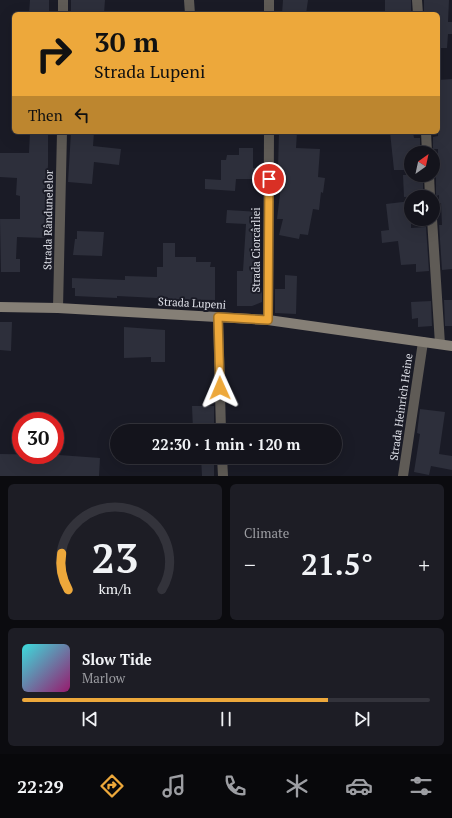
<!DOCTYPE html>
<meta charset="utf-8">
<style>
:root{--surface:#14141c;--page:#1d1d25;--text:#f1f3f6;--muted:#9d9ea3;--line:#33333b;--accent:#eda83b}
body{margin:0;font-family:"PT Serif",serif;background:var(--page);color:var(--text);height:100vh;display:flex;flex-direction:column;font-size:15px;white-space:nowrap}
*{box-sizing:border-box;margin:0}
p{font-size:13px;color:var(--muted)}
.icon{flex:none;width:22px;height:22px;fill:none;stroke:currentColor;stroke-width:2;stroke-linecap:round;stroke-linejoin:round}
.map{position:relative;height:476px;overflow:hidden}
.details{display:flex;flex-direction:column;gap:8px;padding:8px;background:#0b0b0f;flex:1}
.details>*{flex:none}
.top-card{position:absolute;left:12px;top:12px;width:428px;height:122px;border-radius:6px;box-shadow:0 4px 16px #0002,0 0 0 1px var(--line);background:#eda83b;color:#111;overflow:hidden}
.needle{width:26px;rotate:33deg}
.fabs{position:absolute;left:404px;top:146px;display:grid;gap:8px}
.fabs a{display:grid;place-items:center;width:36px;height:36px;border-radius:50%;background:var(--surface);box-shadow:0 4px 16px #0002,0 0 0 1px var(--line);font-size:20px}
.speed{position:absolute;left:12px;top:412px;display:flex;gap:8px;font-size:20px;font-weight:700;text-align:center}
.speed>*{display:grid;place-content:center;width:52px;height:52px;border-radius:50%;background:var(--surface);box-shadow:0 4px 16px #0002,0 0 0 1px var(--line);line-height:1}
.speed .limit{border:6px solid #d22;background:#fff;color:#111}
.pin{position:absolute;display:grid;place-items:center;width:34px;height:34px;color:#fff;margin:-17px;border:2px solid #fff;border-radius:50%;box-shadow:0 1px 4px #0007}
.me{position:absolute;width:44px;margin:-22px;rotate:359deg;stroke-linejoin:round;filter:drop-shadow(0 0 3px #0008)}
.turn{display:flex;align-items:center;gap:14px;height:84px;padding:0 16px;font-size:18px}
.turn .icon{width:52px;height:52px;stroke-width:2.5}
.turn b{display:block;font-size:28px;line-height:34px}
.then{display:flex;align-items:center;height:38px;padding:0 16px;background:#0003;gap:8px;font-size:15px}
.big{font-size:30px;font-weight:800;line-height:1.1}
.details .widget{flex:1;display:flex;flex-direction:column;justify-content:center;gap:6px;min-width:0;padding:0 14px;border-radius:6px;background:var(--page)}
.details .dial{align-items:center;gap:0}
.dial svg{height:104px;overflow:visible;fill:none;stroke:var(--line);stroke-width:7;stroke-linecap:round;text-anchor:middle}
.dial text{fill:var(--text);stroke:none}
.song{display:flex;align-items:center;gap:12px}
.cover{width:48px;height:48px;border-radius:6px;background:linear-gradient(135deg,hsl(180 70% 55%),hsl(320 70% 35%))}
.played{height:4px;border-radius:2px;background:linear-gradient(90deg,var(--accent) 75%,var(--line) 75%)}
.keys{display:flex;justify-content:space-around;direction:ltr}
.heat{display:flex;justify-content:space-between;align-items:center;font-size:22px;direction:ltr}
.details .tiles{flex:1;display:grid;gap:8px;grid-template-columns:1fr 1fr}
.widget:last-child{grid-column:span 2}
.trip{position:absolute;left:110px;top:424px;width:232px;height:40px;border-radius:20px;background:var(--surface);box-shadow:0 4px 16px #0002,0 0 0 1px var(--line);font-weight:800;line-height:40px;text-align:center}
.tabs{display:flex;height:64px;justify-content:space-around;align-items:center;background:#08080b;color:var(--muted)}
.tabs .icon{width:28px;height:28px}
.tabs .selected{color:var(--accent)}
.tabs b{font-size:18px;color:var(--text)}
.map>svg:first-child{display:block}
</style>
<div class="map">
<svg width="452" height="476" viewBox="0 0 452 476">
<rect width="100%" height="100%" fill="#1a1b26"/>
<path fill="#2d2f3b" d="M30,0h19v14h-20z
M71,0h34l-1,14h-33z
M283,0h25l-2,14h-24z
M385,0h26v14h-26z
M424,0h25l-1,22h4v12h-4l-1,14h-9v-34h-14z
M452,79v190l-10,1 -3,-45h3l-1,-22h-2v-8l-3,1v-21h2v-26h-5v-12l5,-1v-56z
M30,132l18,1v32l-3,36h2l-2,37 -28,-1 -1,22h4v13h-19l-1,-53h20v-23l-4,-1 1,-17 -17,-1v-24h29z
M71,132h23l-1,14 28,3 -2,16 -25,-3 -2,22 -24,-2z
M279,132h18l-1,16 24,1 -2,28 7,1 -2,15 -2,-1 -2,18 -6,-1 -5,26 -8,-1 -1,5 -20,-4 4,-16h-6l6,-50h-5z
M390,132h23l1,6h6v12h-9v20h-17z
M239,148h14v20h5v11h-22l-1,12 -30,-2v-10l16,1v-20h5l1,-5h12z
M403,175h20v21l-19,1z
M411,201v27l15,-1 3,44 -13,1v-8l-15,1 -3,-24 -16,2 -1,-12 8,-1 -3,-26z
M227,210l31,2 -4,66h3v10h5v14l-10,4h-15v-35h6l3,-47 -20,-1z
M77,231l27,1 -2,24 -29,-1 2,-16h2z
M163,243h12v14h21v5h15l-1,5h5v33l-58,-1v-1l-40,-2v2l-42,-2v-8h-3v-10l53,2v-4l32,1v-10h6z
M285,275l12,1 -1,38 -21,-1v-24h10z
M444,300h8v26h-7z
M431,301l1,25 -14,1v-9l-6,1 -1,-17z
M0,322h12l-1,29 -11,-1z
M124,327l41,3v32h-14v-5l-27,1z
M192,406h22v23l-21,1z
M420,409l25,3 -6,42 13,2v14l-21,-4 -2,9 -15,-3 6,-38 -3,-1z
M0,454l59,1 41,3 -1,18h-99z
M201,457h13v19h-12z"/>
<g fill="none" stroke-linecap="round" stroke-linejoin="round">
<path stroke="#5f5b56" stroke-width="10" d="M189,0l1,14
M417,0l1,14
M63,14v-14
M269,14v-14
M426,132l1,21
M429,175l1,22
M432,219l8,125
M58,308l4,-176
M218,317l3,114
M268,320l1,-188
M222,457l1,19
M403,476l20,-134"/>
<path stroke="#857f76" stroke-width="10" d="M0,307l58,1 210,12 184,26"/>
</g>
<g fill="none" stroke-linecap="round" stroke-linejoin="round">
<g stroke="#9a6d26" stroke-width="10">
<path id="route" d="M220,388l-2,-71 50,3 1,-141"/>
</g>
<use href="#route" stroke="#eda83b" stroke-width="7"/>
</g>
<g text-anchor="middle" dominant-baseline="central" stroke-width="4" stroke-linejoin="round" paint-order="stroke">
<g font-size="11" fill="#dee0e8" stroke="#1a1b26">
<text transform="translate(48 220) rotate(-89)">Strada Rândunelelor</text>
<text transform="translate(256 250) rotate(-90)">Strada Ciorcârliei</text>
<text transform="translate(192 303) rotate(3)">Strada Lupeni</text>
<text transform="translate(401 407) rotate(-82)">Strada Heinrich Heine</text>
</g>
</g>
</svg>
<div class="fabs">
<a><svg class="needle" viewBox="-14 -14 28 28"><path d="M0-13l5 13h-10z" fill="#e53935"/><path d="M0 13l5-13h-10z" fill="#9d9ea3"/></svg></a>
<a><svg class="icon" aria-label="sound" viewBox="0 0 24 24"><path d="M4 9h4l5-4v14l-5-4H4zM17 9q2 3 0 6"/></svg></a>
</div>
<div class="speed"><div class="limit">30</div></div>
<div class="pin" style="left:269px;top:179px;background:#d93025"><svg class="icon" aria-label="arrive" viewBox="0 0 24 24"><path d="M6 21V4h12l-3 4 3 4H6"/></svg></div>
<svg class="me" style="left:220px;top:388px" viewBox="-20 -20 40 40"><path d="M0-17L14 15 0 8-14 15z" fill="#eda83b" stroke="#fff" stroke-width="4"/></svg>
<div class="trip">22:30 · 1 min · 120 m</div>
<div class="top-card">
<div class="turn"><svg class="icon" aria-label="right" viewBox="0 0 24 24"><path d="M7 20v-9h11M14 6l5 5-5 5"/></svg><div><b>30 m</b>Strada Lupeni</div></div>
<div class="then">Then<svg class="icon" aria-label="left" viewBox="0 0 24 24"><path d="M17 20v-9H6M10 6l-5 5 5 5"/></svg></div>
</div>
</div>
<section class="details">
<div class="tiles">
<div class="widget dial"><svg viewBox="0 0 100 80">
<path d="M14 69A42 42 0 1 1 86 69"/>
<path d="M14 69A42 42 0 0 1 9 41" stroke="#eda83b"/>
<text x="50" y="56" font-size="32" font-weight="700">23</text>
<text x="50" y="72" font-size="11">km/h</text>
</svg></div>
<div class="widget"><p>Climate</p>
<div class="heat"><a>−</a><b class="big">21.5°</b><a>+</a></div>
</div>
<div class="widget">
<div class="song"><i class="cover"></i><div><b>Slow Tide</b><p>Marlow</p></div></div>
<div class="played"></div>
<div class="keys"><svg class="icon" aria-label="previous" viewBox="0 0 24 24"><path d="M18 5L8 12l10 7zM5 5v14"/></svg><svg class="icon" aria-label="pause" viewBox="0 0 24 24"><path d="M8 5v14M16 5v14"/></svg><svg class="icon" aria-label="next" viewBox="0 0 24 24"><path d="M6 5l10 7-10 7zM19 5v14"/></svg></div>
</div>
</div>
</section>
<nav class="tabs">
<b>22:29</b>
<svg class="icon selected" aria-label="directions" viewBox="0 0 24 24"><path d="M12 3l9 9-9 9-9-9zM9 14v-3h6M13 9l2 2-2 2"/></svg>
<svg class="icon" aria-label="music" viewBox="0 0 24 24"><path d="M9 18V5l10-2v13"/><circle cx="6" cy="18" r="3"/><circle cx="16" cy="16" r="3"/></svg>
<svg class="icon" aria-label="phone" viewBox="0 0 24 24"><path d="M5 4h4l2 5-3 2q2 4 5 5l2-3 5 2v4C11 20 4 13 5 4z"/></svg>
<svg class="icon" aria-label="climate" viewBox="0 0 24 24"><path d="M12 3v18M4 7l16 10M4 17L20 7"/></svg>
<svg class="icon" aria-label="car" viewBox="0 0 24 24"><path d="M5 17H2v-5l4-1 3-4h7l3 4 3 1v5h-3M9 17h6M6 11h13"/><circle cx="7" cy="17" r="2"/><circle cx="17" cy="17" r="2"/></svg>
<svg class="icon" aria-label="filters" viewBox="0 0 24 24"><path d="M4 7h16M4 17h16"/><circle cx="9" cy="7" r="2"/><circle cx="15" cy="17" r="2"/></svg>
</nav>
